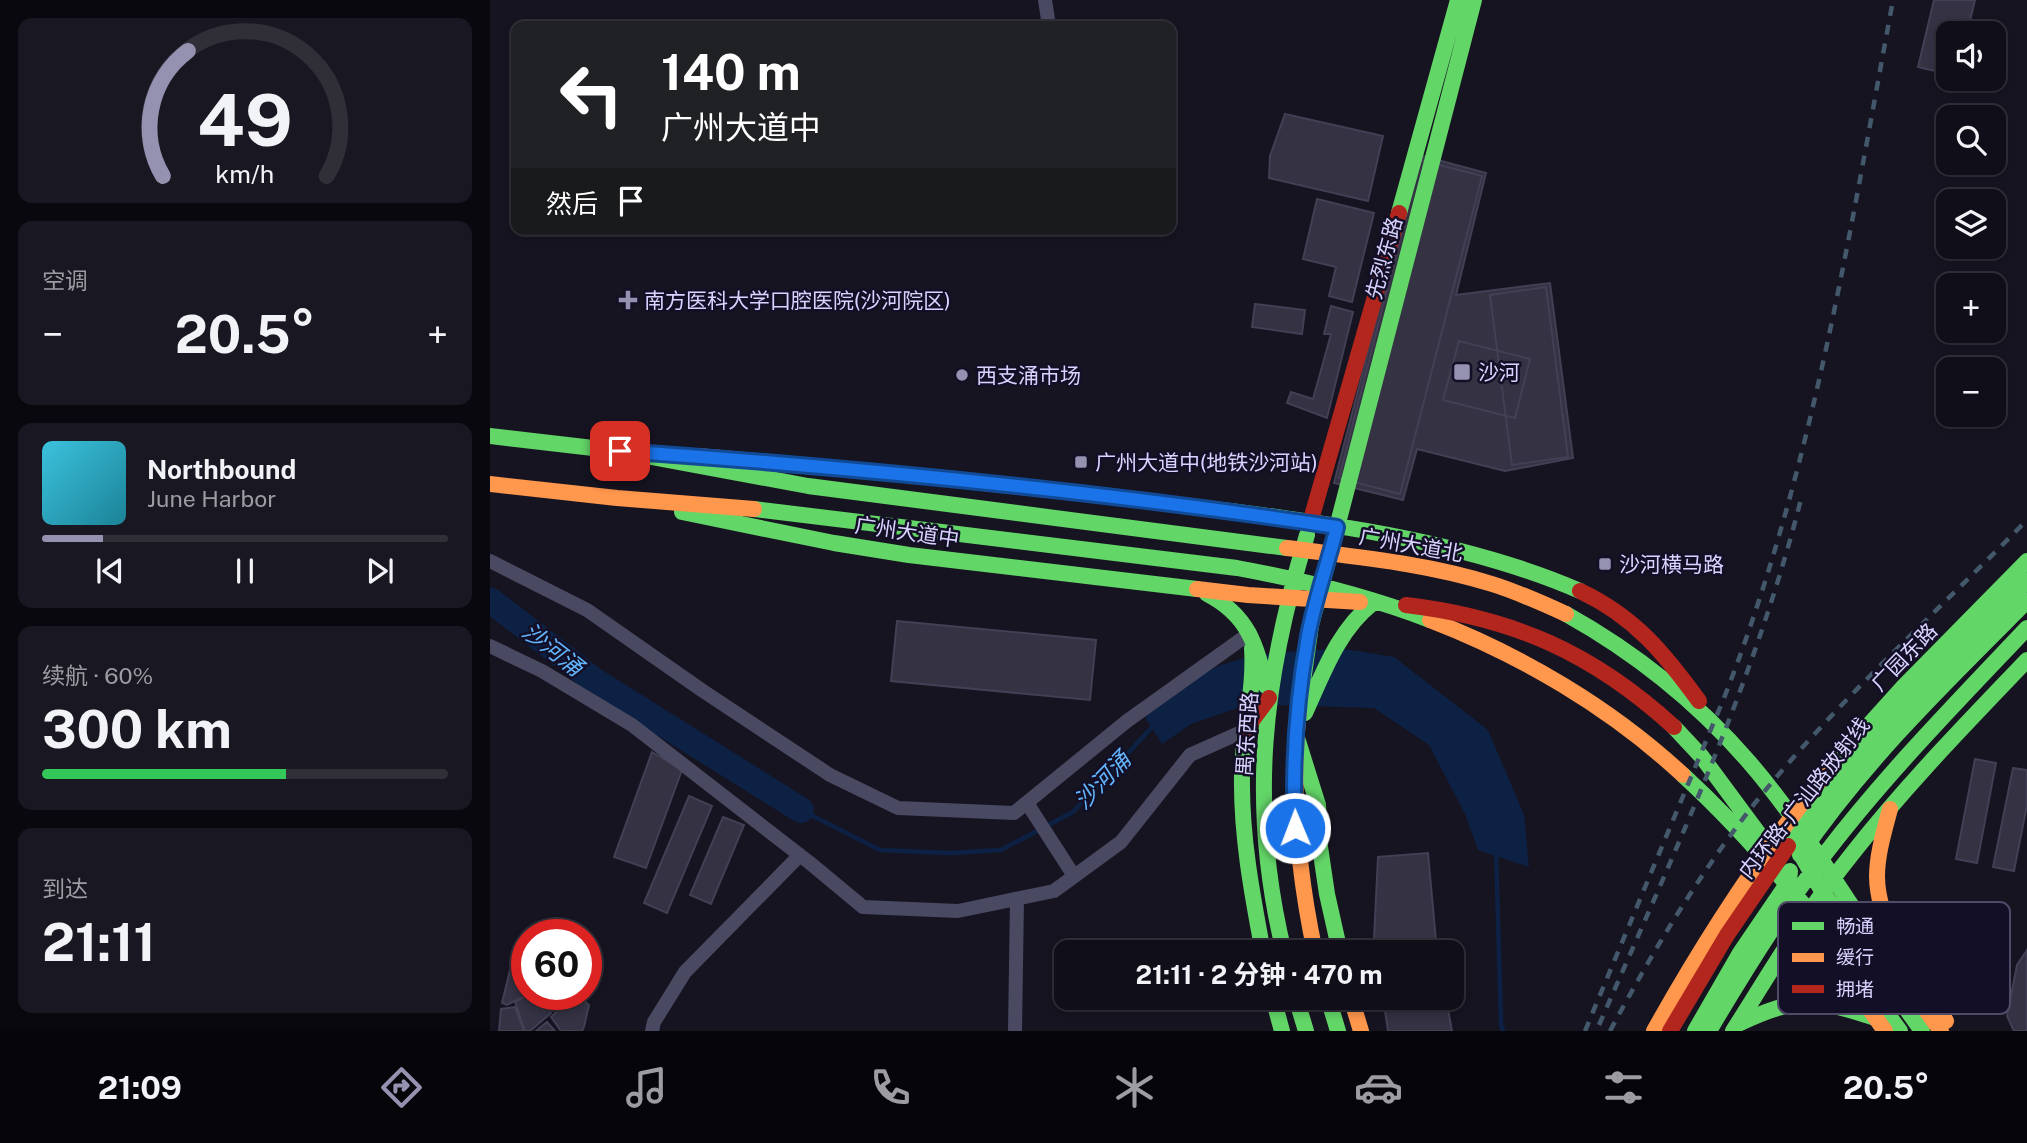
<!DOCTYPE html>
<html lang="zh">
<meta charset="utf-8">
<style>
:root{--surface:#100f19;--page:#191822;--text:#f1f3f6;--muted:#9c9ca2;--line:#302f38;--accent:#9591b1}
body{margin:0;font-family:"Public Sans","Noto Sans SC",sans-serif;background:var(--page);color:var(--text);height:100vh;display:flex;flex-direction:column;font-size:26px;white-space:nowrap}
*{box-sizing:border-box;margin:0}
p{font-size:23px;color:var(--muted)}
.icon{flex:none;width:38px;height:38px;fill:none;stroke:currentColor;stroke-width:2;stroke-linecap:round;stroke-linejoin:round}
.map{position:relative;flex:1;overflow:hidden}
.details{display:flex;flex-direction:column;gap:18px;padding:18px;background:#09080e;width:490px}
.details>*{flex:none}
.banner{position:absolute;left:21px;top:21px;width:665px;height:214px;border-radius:14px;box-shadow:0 4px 10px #0003,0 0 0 2px var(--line);background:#202124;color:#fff;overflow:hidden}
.tools{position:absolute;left:1446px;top:21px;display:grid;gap:14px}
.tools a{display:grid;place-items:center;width:70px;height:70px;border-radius:14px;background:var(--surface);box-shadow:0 4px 10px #0003,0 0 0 2px var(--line);font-size:35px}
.speed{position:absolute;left:21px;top:919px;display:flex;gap:14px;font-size:35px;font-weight:700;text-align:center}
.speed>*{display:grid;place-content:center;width:91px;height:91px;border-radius:50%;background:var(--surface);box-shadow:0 4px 10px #0003,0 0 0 2px var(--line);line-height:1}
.speed .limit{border:10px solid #d22;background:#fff;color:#111}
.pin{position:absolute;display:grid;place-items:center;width:60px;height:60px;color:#fff;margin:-30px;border-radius:14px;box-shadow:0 4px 10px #0006}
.me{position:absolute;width:77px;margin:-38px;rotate:359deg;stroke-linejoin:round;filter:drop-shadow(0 0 5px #0008)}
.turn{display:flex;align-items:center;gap:24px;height:147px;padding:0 35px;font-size:32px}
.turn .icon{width:91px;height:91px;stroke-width:2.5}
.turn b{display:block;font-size:49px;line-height:60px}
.then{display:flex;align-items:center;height:66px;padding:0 35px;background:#0003;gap:14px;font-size:26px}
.big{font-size:52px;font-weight:700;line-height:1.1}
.details .tile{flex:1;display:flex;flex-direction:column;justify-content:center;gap:10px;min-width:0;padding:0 24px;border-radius:14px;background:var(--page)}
.details .dial{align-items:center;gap:0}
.dial svg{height:182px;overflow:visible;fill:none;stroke:var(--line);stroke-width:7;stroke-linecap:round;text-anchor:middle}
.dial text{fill:var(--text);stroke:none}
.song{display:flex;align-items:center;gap:21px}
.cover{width:84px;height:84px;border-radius:10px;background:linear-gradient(135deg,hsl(190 70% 55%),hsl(190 70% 35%))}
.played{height:7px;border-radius:4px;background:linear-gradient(90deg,var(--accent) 15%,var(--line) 15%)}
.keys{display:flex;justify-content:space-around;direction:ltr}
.heat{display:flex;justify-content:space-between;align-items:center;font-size:38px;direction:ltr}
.charge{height:10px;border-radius:5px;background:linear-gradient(90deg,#34c759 60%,var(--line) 0)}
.trip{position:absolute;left:564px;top:940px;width:410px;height:70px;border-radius:14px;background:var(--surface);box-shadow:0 4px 10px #0003,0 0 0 2px var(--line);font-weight:700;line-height:70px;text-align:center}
.tab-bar{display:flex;height:112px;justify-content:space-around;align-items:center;background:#06060a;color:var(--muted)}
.tab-bar .icon{width:49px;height:49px}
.tab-bar .selected{color:var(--accent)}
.tab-bar b{font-size:32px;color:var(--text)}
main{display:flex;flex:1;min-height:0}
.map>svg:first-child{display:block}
</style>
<main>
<section class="details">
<div class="tile dial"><svg viewBox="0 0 100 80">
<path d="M14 69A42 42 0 1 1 86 69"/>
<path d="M14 69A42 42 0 0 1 25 14" stroke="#9591b1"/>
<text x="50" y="56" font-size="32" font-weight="700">49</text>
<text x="50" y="72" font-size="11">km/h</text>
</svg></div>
<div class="tile"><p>空调</p>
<div class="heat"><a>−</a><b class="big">20.5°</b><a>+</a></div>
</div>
<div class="tile">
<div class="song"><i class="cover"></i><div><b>Northbound</b><p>June Harbor</p></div></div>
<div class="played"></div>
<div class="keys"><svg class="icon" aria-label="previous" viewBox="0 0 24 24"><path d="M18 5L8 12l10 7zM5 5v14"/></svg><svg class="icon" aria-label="pause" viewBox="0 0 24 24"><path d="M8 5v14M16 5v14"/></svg><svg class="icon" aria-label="next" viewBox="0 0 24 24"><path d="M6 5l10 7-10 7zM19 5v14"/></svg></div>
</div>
<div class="tile"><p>续航 · 60%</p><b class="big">300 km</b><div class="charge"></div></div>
<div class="tile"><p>到达</p><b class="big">21:11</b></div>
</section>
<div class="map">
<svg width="1537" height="1031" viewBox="0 0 1537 1031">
<rect width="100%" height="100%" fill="#161421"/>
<path fill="#0d2144" d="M854,649l50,8 94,73 36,85 5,52 -51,-17 -13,-36 -36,-69 -55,-37 -125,-4 -58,20 -29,20 -17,-27c20,-15 40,-33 61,-45 37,-20 97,-22 138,-23z"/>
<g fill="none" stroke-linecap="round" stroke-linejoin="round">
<path stroke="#0d2144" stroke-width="4.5" d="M311,810l79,40 70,3 51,-3 72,-38 82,-88
M1006,850l5,174 2,7"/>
<path stroke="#0d2144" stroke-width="26" d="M0,600l105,81 206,129"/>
</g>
<path fill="#343243" stroke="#433f54" stroke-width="2" d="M1444,0h41l-8,33h-19v41l-30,-7z
M795,114l98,22 -15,65 -99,-23 1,-22z
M929,155l67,18 -30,122 94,-12 23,175 -68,13 -88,-22 -14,51 -69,-17z
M930,160l62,16 -82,318 -61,-16z
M827,199l57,14 -22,89 -23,-6 7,-29 -33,-8z
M1056,287l22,170 -56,8 -22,-170z
M765,304l50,6 -3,24 -50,-7z
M841,306l22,6 -26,106 -40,-15 4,-11 22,7 18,-65h-7z
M969,341l71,18 -15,59 -72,-18z
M407,621l199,19 -6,60 -199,-19z
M162,752l30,18 -36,98 -32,-11z
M1485,759l21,4 -19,100 -21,-4z
M1523,768l14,2v35l-13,66 -21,-4z
M199,796l23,10 -45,107 -23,-10z
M233,817l21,8 -33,79 -21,-9z
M938,853l9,99h-61l-2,-13 4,-82z
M1537,950v81h-13l-7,-15 10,-51z
M20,970l17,3 1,21 -21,11 -5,-2z
M40,994h8l13,19 -21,18h-5l-10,-29z
M86,994l13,11 -5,22 -2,4h-21l-10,-14z
M893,998h63l6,33h-64z
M25,1007l9,24h-25l2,-22z
M57,1022l8,9h-19z"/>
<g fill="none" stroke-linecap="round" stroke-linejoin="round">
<path stroke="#4a4962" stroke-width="14" d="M555,0l4,26
M0,561l97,49 116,81 127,84 68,33 116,5 113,-92 123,-88
M0,646l52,25 90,54 178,138 53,44 95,4 96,-20 67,-49 69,-87 56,-25
M537,803l47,73
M162,1031l2,-9 31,-50 115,-117
M525,1031l2,-132"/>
<path stroke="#63d668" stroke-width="16" d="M909,213l59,-213
M0,436l129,15 189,35 479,62
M634,498c149,19 318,33 456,93
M264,509l483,59c66,12 130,28 193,52
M192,512l152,31 75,12 288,34
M847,527l137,-527
M717,594c41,21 49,50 59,92
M1076,614c70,39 131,88 183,148 46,53 82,114 121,171
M762,648c3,43 -10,85 -10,128 -1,59 10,118 21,176
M809,709l12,-84 23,-86
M815,713c18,-39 33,-83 68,-110
M1184,727l28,30 71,96
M808,741l20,64 2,42 7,47 13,58
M1340,768l73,-81 124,-126
M1193,775c83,76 150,165 217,256
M1296,829l36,62 100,140
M1298,846c70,-97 155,-180 239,-265
M1310,855c65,-95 146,-173 227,-254
M794,952c-36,-148 -21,-273 23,-417
M783,998l9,33
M806,998l10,33
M838,998l10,33
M1248,1024c57,-27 77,-26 137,-6
M1205,1031l45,-78 49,-72 1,-10
M1219,1031c36,-61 73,-121 116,-177 62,-81 133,-153 202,-226
M1243,1031c38,-60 74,-121 119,-177 54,-69 115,-131 175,-194"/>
<path stroke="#ff974d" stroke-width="16" d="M208,456l203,18 223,24
M0,484l127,14 137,11
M797,548c69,9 139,15 205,36 26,8 50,19 74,30
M707,589l51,6 112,7
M940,620c91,35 181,88 253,155
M809,709c-9,82 -1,163 16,243
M1400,809c-6,23 -13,45 -13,68 1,53 42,101 69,144
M1380,933l71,98
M861,998l10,33
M1373,1000l22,31
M1164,1031c52,-93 109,-181 176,-263"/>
<path stroke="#b3261e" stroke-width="16" d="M820,523l89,-310
M1090,591c55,26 84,62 119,110
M916,605c108,13 187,48 268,122
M754,743l7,-21 18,-24
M1180,1031l57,-96 61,-89"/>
<path stroke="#43596b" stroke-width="4.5" stroke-dasharray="10 9" stroke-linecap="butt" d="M1109,1025c75,-172 156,-344 202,-526
M1095,1031l139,-333c88,-224 125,-462 169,-698
M1120,1031c43,-80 89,-157 145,-228 82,-102 181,-190 272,-283"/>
</g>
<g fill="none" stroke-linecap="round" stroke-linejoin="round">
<g stroke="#114b97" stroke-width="18">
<path id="route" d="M130,451c240,17 479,40 717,76 -9,36 -22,72 -29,109 -11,62 -16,129 -13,192"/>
</g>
<use href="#route" stroke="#1a73e8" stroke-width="12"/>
</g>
<g fill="#9591b1" stroke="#130f26" stroke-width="2.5">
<path d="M134.5 289.5h7v7h7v7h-7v7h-7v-7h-7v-7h7z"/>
<rect x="963" y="363" width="18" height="18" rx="3.5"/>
<circle cx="472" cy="375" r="7"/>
<rect x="584" y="455" width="14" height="14" rx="3.5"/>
<rect x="1108" y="557" width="14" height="14" rx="3.5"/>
</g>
<g text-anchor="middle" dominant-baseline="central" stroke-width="5" stroke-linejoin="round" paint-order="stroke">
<g font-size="21" fill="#d9d4ff" stroke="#130f26">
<text transform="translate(894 258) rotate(-75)">先烈东路</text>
<text transform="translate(417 532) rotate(8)">广州大道中</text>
<text transform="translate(921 545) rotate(10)">广州大道北</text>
<text transform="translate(1414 657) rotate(-46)">广园东路</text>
<text transform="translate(757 734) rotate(-86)">禺东西路</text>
<text transform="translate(1314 798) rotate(-52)">内环路-广汕路放射线</text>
</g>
<g font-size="21" fill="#d9d4ff" stroke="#130f26" text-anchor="start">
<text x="154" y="300">南方医科大学口腔医院(沙河院区)</text>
<text x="988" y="372">沙河</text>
<text x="486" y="375">西支涌市场</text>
<text x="605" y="462">广州大道中(地铁沙河站)</text>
<text x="1129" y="564">沙河横马路</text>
</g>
<g font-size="23" font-style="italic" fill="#62b6ff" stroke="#130f26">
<text transform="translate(63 649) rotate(38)">沙河涌</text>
<text transform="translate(612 780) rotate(-46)">沙河涌</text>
</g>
</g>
<rect x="1288" y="902" width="232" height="112" rx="10" fill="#130f26" stroke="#4e4a67" stroke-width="2"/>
<rect x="1302" y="922" width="32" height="8" fill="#63d668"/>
<rect x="1302" y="953" width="32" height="9" fill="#ff974d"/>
<rect x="1302" y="985" width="32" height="8" fill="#b3261e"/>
<g font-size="19" fill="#d9d4ff">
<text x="1346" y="933">畅通</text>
<text x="1346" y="964">缓行</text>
<text x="1346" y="996">拥堵</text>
</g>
</svg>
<div class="tools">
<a><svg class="icon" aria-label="sound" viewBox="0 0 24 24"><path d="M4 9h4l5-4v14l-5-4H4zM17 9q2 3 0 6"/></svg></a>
<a><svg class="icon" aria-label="search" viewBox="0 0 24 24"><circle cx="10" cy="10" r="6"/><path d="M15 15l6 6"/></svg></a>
<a><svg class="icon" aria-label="layers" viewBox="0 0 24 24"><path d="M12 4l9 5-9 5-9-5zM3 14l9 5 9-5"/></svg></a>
<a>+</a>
<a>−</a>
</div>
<div class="speed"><div class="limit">60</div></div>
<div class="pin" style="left:130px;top:451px;background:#d93025"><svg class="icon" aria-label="arrive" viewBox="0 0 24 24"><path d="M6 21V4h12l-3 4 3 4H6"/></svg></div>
<svg class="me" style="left:805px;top:828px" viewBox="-20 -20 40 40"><circle r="17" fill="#1a73e8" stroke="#fff" stroke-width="3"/><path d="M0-11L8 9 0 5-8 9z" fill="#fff"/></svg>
<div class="trip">21:11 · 2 分钟 · 470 m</div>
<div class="banner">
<div class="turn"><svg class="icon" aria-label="left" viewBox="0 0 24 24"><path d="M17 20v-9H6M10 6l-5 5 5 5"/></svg><div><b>140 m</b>广州大道中</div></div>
<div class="then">然后<svg class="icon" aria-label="arrive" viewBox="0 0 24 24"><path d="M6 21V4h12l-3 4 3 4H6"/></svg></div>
</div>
</div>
</main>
<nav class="tab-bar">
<b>21:09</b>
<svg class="icon selected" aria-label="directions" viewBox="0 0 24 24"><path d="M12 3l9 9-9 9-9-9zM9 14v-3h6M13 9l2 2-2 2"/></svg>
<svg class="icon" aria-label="music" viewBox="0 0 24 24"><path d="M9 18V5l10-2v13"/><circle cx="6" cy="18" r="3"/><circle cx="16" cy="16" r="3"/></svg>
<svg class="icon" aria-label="phone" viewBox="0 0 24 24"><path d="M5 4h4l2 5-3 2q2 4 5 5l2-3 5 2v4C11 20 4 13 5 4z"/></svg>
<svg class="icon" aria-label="climate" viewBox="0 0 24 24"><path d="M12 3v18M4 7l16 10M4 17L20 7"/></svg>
<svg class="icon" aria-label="car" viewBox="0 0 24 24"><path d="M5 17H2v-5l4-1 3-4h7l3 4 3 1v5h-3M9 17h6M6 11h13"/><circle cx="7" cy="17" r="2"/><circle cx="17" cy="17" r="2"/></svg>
<svg class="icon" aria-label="filters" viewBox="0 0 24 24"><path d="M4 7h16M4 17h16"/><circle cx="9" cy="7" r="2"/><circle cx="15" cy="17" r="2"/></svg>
<b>20.5°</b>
</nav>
